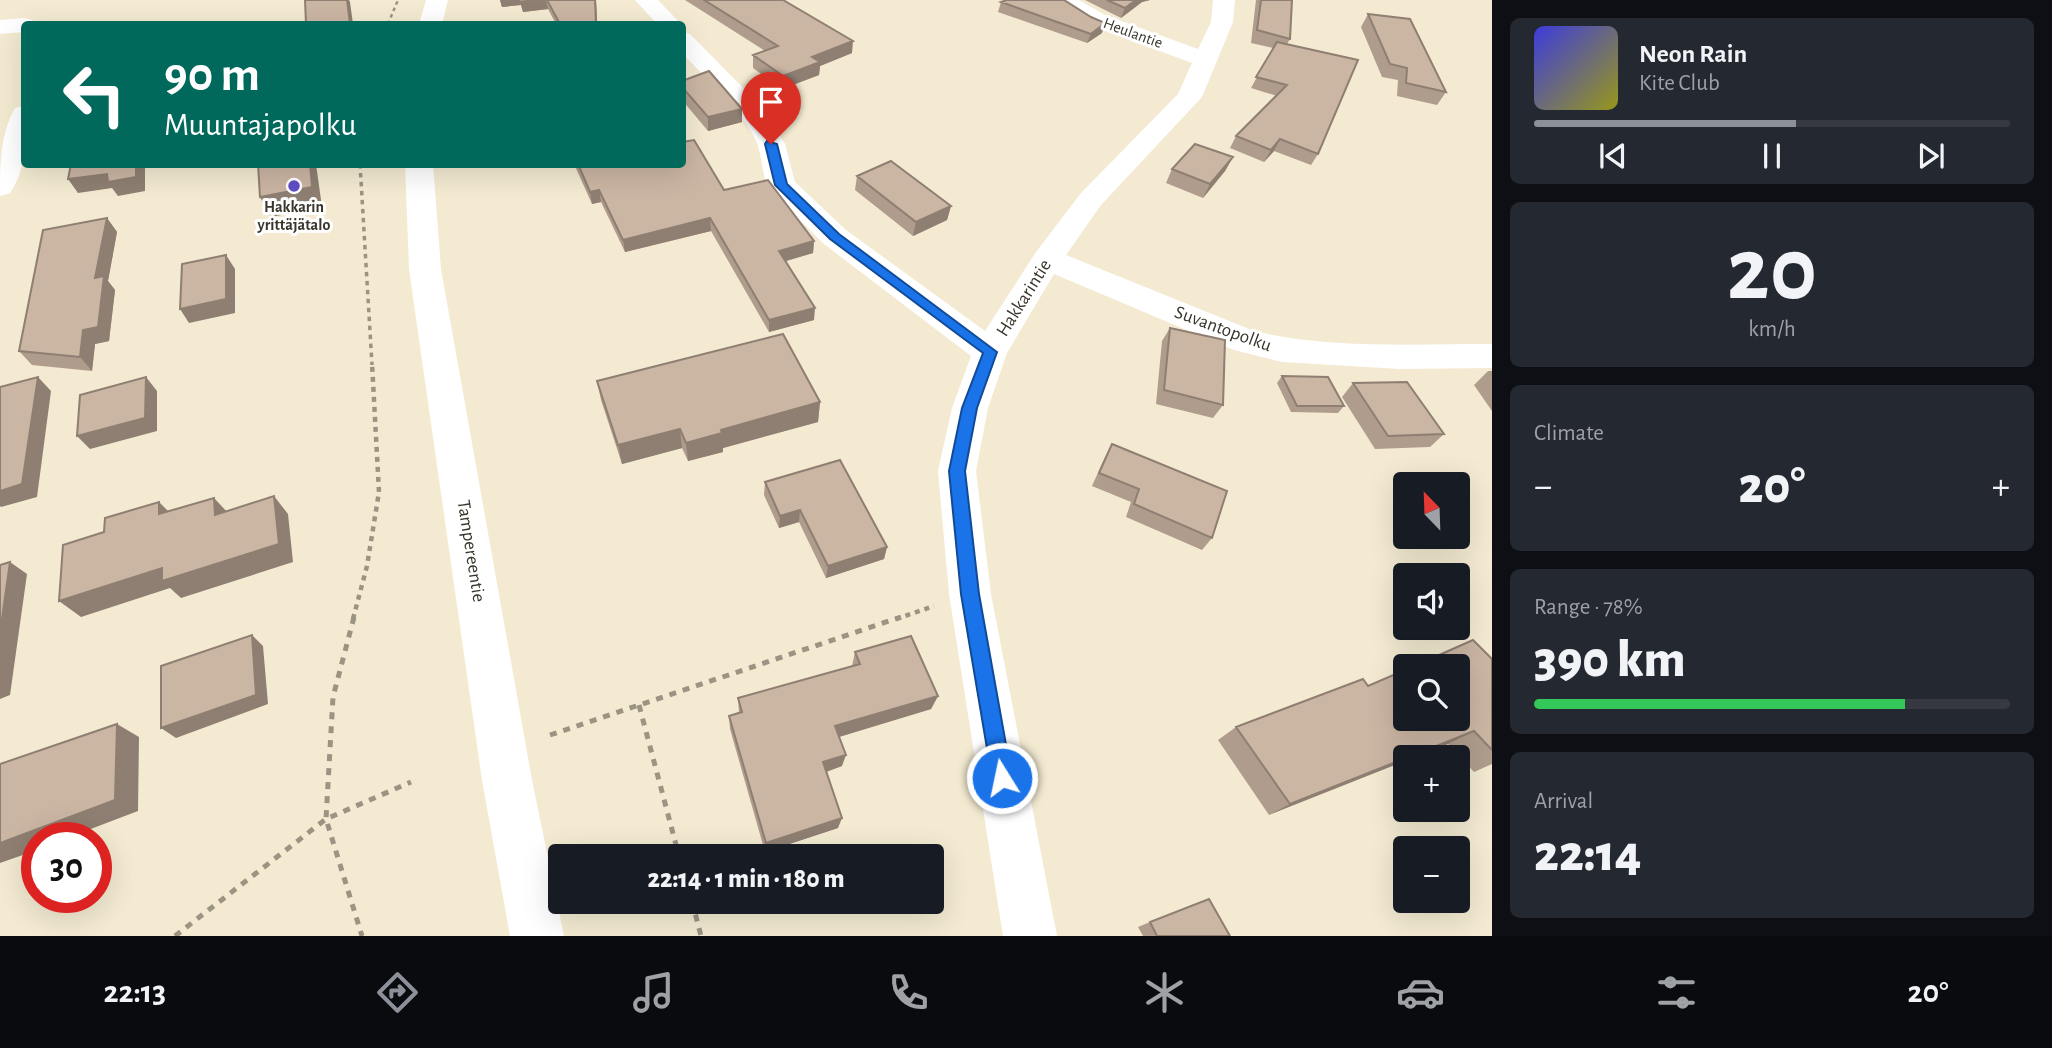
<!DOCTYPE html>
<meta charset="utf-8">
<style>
:root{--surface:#171b24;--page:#242831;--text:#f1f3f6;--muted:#9ea1a6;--line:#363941;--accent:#8c9099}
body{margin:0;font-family:"Alegreya Sans",sans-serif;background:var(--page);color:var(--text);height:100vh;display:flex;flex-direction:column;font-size:26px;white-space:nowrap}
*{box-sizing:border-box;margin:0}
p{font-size:23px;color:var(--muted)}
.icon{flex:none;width:38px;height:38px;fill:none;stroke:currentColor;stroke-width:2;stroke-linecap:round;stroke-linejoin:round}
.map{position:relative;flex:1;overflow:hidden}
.drawer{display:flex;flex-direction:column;gap:18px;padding:18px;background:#0d0f14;width:560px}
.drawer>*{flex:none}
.banner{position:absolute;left:21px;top:21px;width:665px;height:147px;border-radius:7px;box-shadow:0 7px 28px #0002;background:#00695c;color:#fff;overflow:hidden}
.needle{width:46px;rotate:337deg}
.controls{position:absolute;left:1393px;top:472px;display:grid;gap:14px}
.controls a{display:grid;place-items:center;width:77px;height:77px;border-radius:7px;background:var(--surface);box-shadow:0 7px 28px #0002;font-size:35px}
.speed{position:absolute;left:21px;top:822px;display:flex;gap:14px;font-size:35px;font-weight:700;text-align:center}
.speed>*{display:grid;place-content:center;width:91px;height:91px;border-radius:50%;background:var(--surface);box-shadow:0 7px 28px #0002;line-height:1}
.speed .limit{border:10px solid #d22;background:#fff;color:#111}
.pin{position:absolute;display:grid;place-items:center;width:60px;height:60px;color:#fff;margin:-72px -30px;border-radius:50% 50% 50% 0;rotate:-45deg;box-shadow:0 0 7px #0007}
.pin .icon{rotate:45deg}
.me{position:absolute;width:77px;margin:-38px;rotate:350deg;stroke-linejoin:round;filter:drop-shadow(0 0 5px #0008)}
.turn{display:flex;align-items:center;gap:24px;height:147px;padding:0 28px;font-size:32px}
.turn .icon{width:91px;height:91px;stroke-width:2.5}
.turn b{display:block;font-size:49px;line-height:60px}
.big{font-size:52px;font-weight:800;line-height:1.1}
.drawer .widget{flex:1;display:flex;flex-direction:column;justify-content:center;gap:10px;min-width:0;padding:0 24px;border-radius:10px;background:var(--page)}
.drawer .dial{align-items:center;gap:0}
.dial b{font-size:91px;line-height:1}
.song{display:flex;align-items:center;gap:21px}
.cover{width:84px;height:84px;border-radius:10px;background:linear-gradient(135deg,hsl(240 70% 55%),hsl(60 70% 35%))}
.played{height:7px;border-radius:4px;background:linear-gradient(90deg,var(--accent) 55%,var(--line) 55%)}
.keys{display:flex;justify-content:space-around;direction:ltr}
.heat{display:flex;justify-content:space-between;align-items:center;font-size:38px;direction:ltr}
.charge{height:10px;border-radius:5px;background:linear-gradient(90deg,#34c759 78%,var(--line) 0)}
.trip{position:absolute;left:548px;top:844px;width:396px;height:70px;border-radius:7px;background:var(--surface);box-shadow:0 7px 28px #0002;font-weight:800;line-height:70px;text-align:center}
.menu{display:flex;height:112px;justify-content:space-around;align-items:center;background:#090b0e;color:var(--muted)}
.menu .icon{width:49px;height:49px}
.menu .active{color:var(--accent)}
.menu b{font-size:32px;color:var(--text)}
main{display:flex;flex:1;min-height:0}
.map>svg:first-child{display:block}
</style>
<main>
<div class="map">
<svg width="1492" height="936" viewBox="0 0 1492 936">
<rect width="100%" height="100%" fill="#f3ead1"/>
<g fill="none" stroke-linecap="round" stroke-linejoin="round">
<path stroke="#9b9483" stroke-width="2.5" stroke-dasharray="3.5 3.5" stroke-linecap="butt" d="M388,24l10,-24"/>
<path stroke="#9b9483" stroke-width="3.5" stroke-dasharray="4.5 4.5" stroke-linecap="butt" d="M360,164l12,201"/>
<path stroke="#9b9483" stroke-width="4.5" stroke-dasharray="5 5" stroke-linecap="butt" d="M353,619l14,-53 12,-74 -7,-129
M896,619l38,-13"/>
<path stroke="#9b9483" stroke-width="5" stroke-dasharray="7 7" stroke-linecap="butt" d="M354,617l-21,80 -7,122 36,117
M639,705l40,151
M550,735l351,-118
M692,901l9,35
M175,936l151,-117 85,-37"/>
<path fill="#fff" fill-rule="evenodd" d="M635,0h23l23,24h-24z
M1052,0h27l26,15 93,34 13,-27 2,-22h22l-2,22 -31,75 -101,108 -35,50 188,76c75,18 161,13 238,13v24l-92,1 -118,-7 -48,-12 -180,-76 -47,79 -19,55 -12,63 15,123 66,342h-54l-54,-342 -11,-123 14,-63 19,-52 -147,-112 -53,-53c-10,-14 -8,-32 -14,-48 -15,-35 -49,-62 -75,-90v-21l8,2 71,72 24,38 10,38 51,48 139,101 51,-79 45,-59 97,-99 14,-31 -103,-38z
M24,18l8,2 3,4h-11v8l-24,2v-14z
M24,106c3,28 3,63 -14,87l-10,3c0,-30 0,-62 15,-88z"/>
<path fill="#fff" fill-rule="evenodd" d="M426,0h22l-6,24h-23z
M405,164h28l8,105 91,511 32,156h-54l-28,-156 -73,-511z"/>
</g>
<path fill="#af9c8c" d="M500,0h96l1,24h-41l-8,-15 -25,3 -2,-7 -19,2z
M685,0h98l69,53 -32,13 -1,9 -37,14 -29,-21v-13l12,-4z
M1085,0h65l-8,2 -21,16z
M1256,0h36l-2,39 -3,5 31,110 -7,11 -37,-14 -10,11 -34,-14 6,-12 41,-40 -26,-8 22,-40 -22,-5z
M1001,2l101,31 -15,10 -89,-31z
M1368,14l78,78 -9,13 -40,-9 1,-16 -16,-3 -21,-50z
M682,73l4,6 56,30v13l-34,9 -26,-31z
M1233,157l-8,14 -22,27 -37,-15 6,-14z
M574,164h108l42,26 90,51 -1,12 -27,8 28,59 -45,12 -58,-101 -86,21 -24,-50 -9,2z
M857,176l94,30 -4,14 -34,16 -58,-46z
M107,218l10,14 -9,49 7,9 -6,51 -14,3 -3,27 -60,-6 -13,-14z
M1170,328l53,77 -10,13 -57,-14 6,-63z
M1488,371h4v40l-18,-26z
M1282,376l62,30 -6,7 -47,-1 -14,-29z
M597,381l223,21 -2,20 -95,26v4l-35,9 -6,-13 -60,16 -21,-64z
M1353,383l91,51 -14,13 -55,2 -33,-52z
M1112,444l100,94 -10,12 -76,-33 5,-15 -39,-16 13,-29z
M765,482l122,65 -3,12 -58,19 -27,-56 -20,6 -15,-33z
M855,652l83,44 -7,13 -92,28 3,29 -16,6 12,56 -73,24 -35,-123 -1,-13 10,-3 -1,-15 114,-32z
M1492,659v105l-18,8 -26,-28 -34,14h-9l-136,57 -51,-75 18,-13 132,-41z
M1150,922l80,14h-87l-5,-9z"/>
<path fill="#8e7f72" d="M347,0h2l1,2 3,22h-3z
M500,0h20l1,5 -19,2z
M528,0h18l2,9 -25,3 -3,-11z
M595,0h1l1,24h-1z
M1136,0h14l-8,2 -21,16 4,-10z
M1105,23l-3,10 -15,10 4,-9z
M853,41l-1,12 -32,13 -1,9 -37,14 1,-13 29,-19z
M742,109v13l-34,9v-14z
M1280,139l-6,12 -10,11 7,-12z
M1233,157l-8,14 -22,27 7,-14z
M136,164h9v27l-27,5 -6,-8 -34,5 -10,-14z
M310,164h6l6,43 -51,10 -11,-20z
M599,190l2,12 -9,2 -2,-12z
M951,206l-4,14 -34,16 3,-14z
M107,218l10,14 -9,49 7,9 -6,51 -14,3 -3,27 -12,-14 3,-27z
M710,218l1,13 -86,21 -2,-12z
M814,241l-1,12 -34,10v-12z
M226,255l9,14v44l-46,10 -9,-14z
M815,308l-1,12 -45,12v-12z
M38,377l13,14 -14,106 -36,10 -1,-1v-15z
M146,377l11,14v40l-67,18 -13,-13z
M820,402l-2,20 -95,26v4l-35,9 -2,-18 35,-13z
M680,429l2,19 -60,16 -4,-19z
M274,496l14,18 5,48 -112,36 -11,-10 -89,29 -22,-16z
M214,498l16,17h-15z
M159,502l18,18 -18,-6z
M800,510l-1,12 -20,6 1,-12z
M887,547l-3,12 -58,19 2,-12z
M10,562l17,12 -17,121 -10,4v-66z
M252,635l11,11 5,58 -92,34 -15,-10z
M938,696l-7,13 -99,30 3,-13z
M117,724l22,13 -1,74 -71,27h-30v12l-37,13v-20z
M1474,731l-26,13 -34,14h-7z
M846,755l-4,11 -22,8 3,-12z
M1405,759v2l-136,54 21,-11z
M842,818l-4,10 -73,24 1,-9z"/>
<path fill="#cbb5a3" stroke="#8e7f72" stroke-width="2" d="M305,0h42l3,24h-44z
M547,0h48l1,24h-36z
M704,0h79l70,41 -41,16 8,5 -37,14 -30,-21 25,-9z
M1007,0h57l27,17 14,6 -14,11 -90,-32z
M1107,0h29l-11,8z
M1261,0h31l-2,39 -33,-9z
M1368,14l42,5 36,73 -40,-9 1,-15 -17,-4z
M628,22l2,2h-21z
M1277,42l81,18 -40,94 -38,-15 -9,11 -35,-14 51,-51 -31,-8z
M709,71l33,38 -34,8 -26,-30v-6z
M694,140l30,50 44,-10 46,61 -35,10 36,57 -46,12 -59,-102 -87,22 -24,-50 -9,2 -12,-28h104v-22z
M1195,144l38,13 -23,27 -38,-15z
M891,161l60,45 -35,16 -59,-46z
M71,164h65v13l-28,5 -1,-8 -39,5z
M258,164h52l2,23 -52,10z
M107,218l-12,60 9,-2 -6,51 -15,3 -3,27 -61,-6 24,-121z
M226,255v44l-46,10 2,-45z
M1170,328l55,12 -2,65 -59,-15z
M783,334l37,68 -99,28 1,3 -36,10 -6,-14 -62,16 -21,-64z
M1282,376l46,1 16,29h-47z
M38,377l-16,107 -22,7v-104z
M146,377l-1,41 -68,18 3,-41z
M1407,382l37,52 -56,2 -35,-53z
M1112,444l115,47 -15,47 -78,-34 5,-15 -40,-16z
M840,460l47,87 -59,19 -28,-56 -20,6 -15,-34z
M274,496l5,48 -117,37v-13l-103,33 4,-56 41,-13 1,-14 54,-16v12l55,-16 1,17z
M10,562l-10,71v-68z
M252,635l4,60 -95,33v-62z
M911,636l27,60 -103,30 11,29 -23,7 19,56 -76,25 -37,-127 13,-4 -4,-14 122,-34 -5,-12z
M1473,640l19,19v91l-18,-19 -184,73 -54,-77 127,-48 5,7 37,-16v49h53v-52h-46z
M117,724l-2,76 -115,43v-79z
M1209,899l21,37h-73l-7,-14z"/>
<path fill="#1a73e8" stroke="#114b97" stroke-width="2" d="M767,141l10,3 10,40 52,50 158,118 -20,56 -12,63 14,123 33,184 -3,7 -7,3 -7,-3 -3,-7 -31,-184 -12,-123 13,-63 21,-55 -153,-114 -55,-54 -10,-41z"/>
<circle fill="#604ec6" stroke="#fff" stroke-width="2.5" cx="294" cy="186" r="7"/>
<g text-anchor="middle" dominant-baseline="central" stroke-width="6" stroke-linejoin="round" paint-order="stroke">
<g font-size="16" fill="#39362c" stroke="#fff">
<text transform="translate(1133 33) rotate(20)">Heulantie</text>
</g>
<g font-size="16" font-weight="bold" fill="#39362c" stroke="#fff">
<text x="294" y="207">Hakkarin<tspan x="294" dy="18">yrittäjätalo</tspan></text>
</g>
<g font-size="19" fill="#39362c" stroke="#fff">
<text transform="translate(1024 298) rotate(-58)">Hakkarintie</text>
<text transform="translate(1223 329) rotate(20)">Suvantopolku</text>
<text transform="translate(471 551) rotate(81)">Tampereentie</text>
</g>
</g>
</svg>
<div class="controls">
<a><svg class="needle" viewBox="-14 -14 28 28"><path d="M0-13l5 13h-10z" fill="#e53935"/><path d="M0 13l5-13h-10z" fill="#9ea1a6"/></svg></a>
<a><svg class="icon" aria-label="sound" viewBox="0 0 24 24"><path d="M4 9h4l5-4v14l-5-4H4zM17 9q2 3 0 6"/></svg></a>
<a><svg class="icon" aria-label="search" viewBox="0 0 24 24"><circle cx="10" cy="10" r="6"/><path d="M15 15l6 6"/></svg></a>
<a>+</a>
<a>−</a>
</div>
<div class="speed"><div class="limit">30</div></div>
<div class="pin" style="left:771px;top:144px;background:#d93025"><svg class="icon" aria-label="arrive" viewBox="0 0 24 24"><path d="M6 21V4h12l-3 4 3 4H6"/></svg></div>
<svg class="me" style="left:1002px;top:778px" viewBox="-20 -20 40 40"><circle r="17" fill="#1a73e8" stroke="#fff" stroke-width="3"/><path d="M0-11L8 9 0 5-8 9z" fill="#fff"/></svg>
<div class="trip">22:14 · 1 min · 180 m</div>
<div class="banner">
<div class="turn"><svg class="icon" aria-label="left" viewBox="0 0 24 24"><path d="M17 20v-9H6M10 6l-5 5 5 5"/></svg><div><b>90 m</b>Muuntajapolku</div></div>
</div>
</div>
<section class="drawer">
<div class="widget">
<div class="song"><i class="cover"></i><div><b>Neon Rain</b><p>Kite Club</p></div></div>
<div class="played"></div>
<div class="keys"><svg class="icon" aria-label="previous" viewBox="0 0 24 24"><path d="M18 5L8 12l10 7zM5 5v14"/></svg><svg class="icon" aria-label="pause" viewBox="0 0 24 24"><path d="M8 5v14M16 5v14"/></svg><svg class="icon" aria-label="next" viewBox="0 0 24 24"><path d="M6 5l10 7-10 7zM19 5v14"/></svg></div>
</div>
<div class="widget dial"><b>20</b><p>km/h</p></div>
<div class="widget"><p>Climate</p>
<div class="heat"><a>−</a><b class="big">20°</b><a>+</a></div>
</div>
<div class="widget"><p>Range · 78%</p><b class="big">390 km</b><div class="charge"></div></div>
<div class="widget"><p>Arrival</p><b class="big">22:14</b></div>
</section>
</main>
<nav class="menu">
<b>22:13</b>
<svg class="icon active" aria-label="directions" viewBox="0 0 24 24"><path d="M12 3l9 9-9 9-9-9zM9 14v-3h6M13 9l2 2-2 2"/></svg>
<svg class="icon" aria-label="music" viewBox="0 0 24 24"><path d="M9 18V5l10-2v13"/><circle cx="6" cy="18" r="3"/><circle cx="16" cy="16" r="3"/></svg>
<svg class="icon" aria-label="phone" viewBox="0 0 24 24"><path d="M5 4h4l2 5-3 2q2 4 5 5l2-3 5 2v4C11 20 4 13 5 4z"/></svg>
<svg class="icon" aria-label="climate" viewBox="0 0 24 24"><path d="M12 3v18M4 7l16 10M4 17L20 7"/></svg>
<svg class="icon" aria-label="car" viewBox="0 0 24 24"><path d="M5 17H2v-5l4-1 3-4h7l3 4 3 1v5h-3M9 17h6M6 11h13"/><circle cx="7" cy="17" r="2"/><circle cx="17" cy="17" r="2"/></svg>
<svg class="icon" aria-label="filters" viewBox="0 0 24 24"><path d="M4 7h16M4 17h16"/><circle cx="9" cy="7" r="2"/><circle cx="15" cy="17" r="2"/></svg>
<b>20°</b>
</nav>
